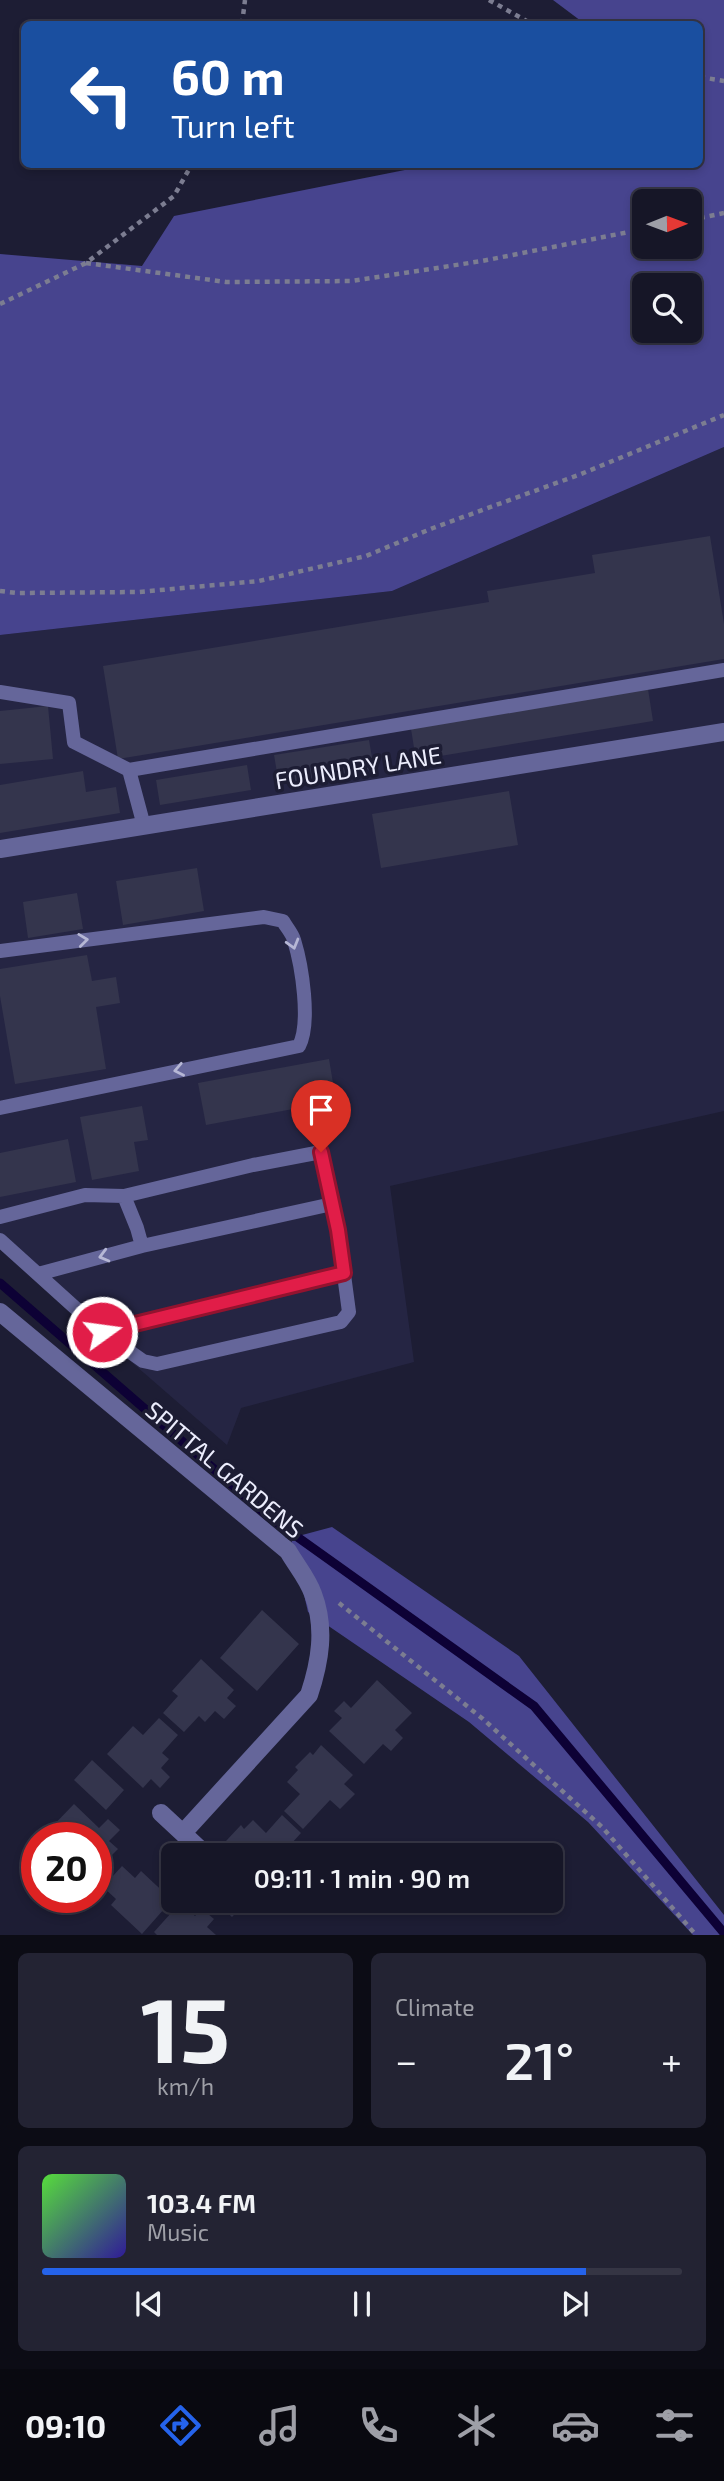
<!DOCTYPE html>
<meta charset="utf-8">
<style>
:root{--surface:#161627;--page:#232333;--text:#f1f3f6;--muted:#9e9fa7;--line:#353544;--accent:#2563eb}
body{margin:0;font-family:"Exo 2",sans-serif;background:var(--page);color:var(--text);height:100vh;display:flex;flex-direction:column;font-size:26px;white-space:nowrap}
*{box-sizing:border-box;margin:0}
p{font-size:23px;color:var(--muted)}
.icon{flex:none;width:38px;height:38px;fill:none;stroke:currentColor;stroke-width:2;stroke-linecap:round;stroke-linejoin:round}
.map{position:relative;height:1935px;overflow:hidden}
.side{display:flex;flex-direction:column;gap:18px;padding:18px;background:#0c0c15;flex:1}
.side>*{flex:none}
.banner{position:absolute;left:21px;top:21px;width:682px;height:147px;border-radius:10px;box-shadow:0 4px 10px #0003,0 0 0 2px var(--line);background:#1a4fa0;color:#fff;overflow:hidden}
.needle{width:46px;rotate:89deg}
.controls{position:absolute;left:632px;top:189px;display:grid;gap:14px}
.controls a{display:grid;place-items:center;width:70px;height:70px;border-radius:10px;background:var(--surface);box-shadow:0 4px 10px #0003,0 0 0 2px var(--line);font-size:35px}
.speed{position:absolute;left:21px;top:1822px;display:flex;gap:14px;font-size:35px;font-weight:700;text-align:center}
.speed>*{display:grid;place-content:center;width:91px;height:91px;border-radius:50%;background:var(--surface);box-shadow:0 4px 10px #0003,0 0 0 2px var(--line);line-height:1}
.speed .limit{border:10px solid #d22;background:#fff;color:#111}
.pin{position:absolute;display:grid;place-items:center;width:60px;height:60px;color:#fff;margin:-72px -30px;border-radius:50% 50% 50% 0;rotate:-45deg;box-shadow:0 0 7px #0007}
.pin .icon{rotate:45deg}
.me{position:absolute;width:77px;margin:-38px;rotate:76deg;stroke-linejoin:round;filter:drop-shadow(0 0 5px #0008)}
.turn{display:flex;align-items:center;gap:24px;height:147px;padding:0 35px;font-size:32px}
.turn .icon{width:91px;height:91px;stroke-width:2.5}
.turn b{display:block;font-size:49px;line-height:60px}
.big{font-size:52px;font-weight:600;line-height:1.1}
.side .widget{flex:1;display:flex;flex-direction:column;justify-content:center;gap:10px;min-width:0;padding:0 24px;border-radius:10px;background:var(--page)}
.side .dial{align-items:center;gap:0}
.dial b{font-size:91px;line-height:1}
.song{display:flex;align-items:center;gap:21px}
.cover{width:84px;height:84px;border-radius:10px;background:linear-gradient(135deg,hsl(110 70% 55%),hsl(250 70% 35%))}
.played{height:7px;border-radius:4px;background:linear-gradient(90deg,var(--accent) 85%,var(--line) 85%)}
.keys{display:flex;justify-content:space-around;direction:ltr}
.heat{display:flex;justify-content:space-between;align-items:center;font-size:38px;direction:ltr}
.side .tiles{flex:1;display:grid;gap:18px;grid-template-columns:1fr 1fr}
.widget:last-child{grid-column:span 2}
.trip{position:absolute;left:161px;top:1843px;width:402px;height:70px;border-radius:10px;background:var(--surface);box-shadow:0 4px 10px #0003,0 0 0 2px var(--line);font-weight:600;line-height:70px;text-align:center}
.tab-bar{display:flex;height:112px;justify-content:space-around;align-items:center;background:#090910;color:var(--muted)}
.tab-bar .icon{width:49px;height:49px}
.tab-bar .selected{color:var(--accent)}
.tab-bar b{font-size:32px;color:var(--text)}
.map>svg:first-child{display:block}
</style>
<div class="map">
<svg width="724" height="1935" viewBox="0 0 724 1935">
<rect width="100%" height="100%" fill="#1d1d34"/>
<path fill="#252543" d="M724,447v664l-334,75 24,176 -173,46 -14,37 -227,-197v-613l392,-44z"/>
<path fill="#47448e" fill-rule="evenodd" d="M553,0h171v447l-332,144 -392,44v-381l142,12 32,-50 256,-51 270,-1v-140h-115zM644,201h46v46h-46zM644,285h46v46h-46z
M332,1527l187,129 205,259v20h-31l-105,-113 -119,-100 -161,-110 -17,-74z"/>
<g fill="none" stroke-linecap="round" stroke-linejoin="round">
<path stroke="#0d0135" stroke-width="9" d="M0,1283l268,233 266,190 190,227"/>
</g>
<path fill="#34354d" d="M710,536l14,88v35l-606,100 -15,-93 386,-64 -2,-11 108,-18 -3,-18z
M648,689l5,32 -237,39 -5,-31z
M48,706l5,53 -53,5v-53z
M369,740l5,29 -95,15 -5,-29z
M247,765l4,25 -91,15 -4,-25z
M83,771l3,21 30,-5 4,26 -120,20v-48z
M509,791l9,54 -137,23 -9,-54z
M197,868l7,43 -81,14 -7,-44z
M77,893l6,36 -55,9 -5,-36z
M87,955l5,26 24,-4 4,26 -24,4 10,62 -91,15 -15,-88v-27z
M329,1059l7,42 -130,24 -8,-42z
M142,1106l6,34 -14,2 5,29 -47,9 -12,-63z
M68,1139l8,43 -76,15v-44z
M262,1610l37,34 -42,47 -37,-33z
M201,1659l33,31 -7,8 9,8 -12,13 -9,-8 -10,11 -6,-6 -15,16 -21,-19 15,-17 -6,-5z
M377,1680l35,33 -17,17 8,8 -12,13 -8,-7 -19,20 -35,-33 13,-13 -8,-7 10,-10 7,7z
M159,1718l19,17 -16,18 7,6 -8,9 9,9 -10,11 -9,-9 -8,9 -36,-34 26,-28 10,9z
M321,1745l32,30 -9,9 11,10 -15,15 -10,-9 -27,29 -19,-18 16,-17 -13,-12 11,-12 -3,-3 15,-15 3,3z
M92,1760l32,30 -18,20 -32,-30z
M74,1804l25,24 9,-9 12,11 -11,11 9,8 -22,22v-33h-50l-2,-3z
M282,1815l19,18 -20,22h-60l9,-10 -4,-4 15,-16 3,4 9,-9 13,13z
M122,1866l13,12 6,-7 31,29 -30,34 -31,-29 5,-6 -13,-12z
M214,1900h34l-16,17z
M180,1903l15,13 7,-7 12,10 -7,8 9,8h-59l-3,-3z"/>
<g fill="none" stroke-linecap="round" stroke-linejoin="round">
<path stroke="#7c7d91" stroke-width="4.5" stroke-dasharray="5 5" stroke-linecap="butt" d="M489,0l43,24
M242,24l3,-24
M700,77l24,4
M690,220l34,-7
M86,263l140,19 126,-1 130,-20 162,-32
M0,304l86,-41 88,-67 18,-32
M0,591l17,2 122,-1 120,-11 107,-25 67,-28 148,-54 143,-59
M339,1603l144,116 119,108 94,108"/>
<path stroke="#65669a" stroke-width="14" d="M0,692l69,11 5,39 55,28 15,56
M129,770l595,-100
M0,951l264,-34 19,4c3,6 9,12 11,19 8,26 17,83 5,106l-299,62
M0,1217l85,-22 39,1 129,-31 68,-13 17,78 11,82 -8,10 -184,42 -14,-3 -41,-29 -102,-92
M142,1246l190,-42
M38,1274l104,-28 -5,-18 -13,-32
M102,1332l242,-59"/>
<path stroke="#65669a" stroke-width="18" d="M0,1312l288,239c8,14 20,28 25,43 13,34 7,68 -4,101l-126,138
M161,1813l43,40"/>
<path stroke="#65669a" stroke-width="18" d="M0,849l724,-117"/>
</g>
<defs><path id="oneway-chevron" d="M-2-3.5L2.5 0L-2 3.5" fill="none" stroke-width="1.6" stroke-linecap="round" stroke-linejoin="round" transform="scale(1.75)"/></defs>
<g stroke="#b6b7d5">
<use href="#oneway-chevron" transform="translate(83 940) rotate(-7)"/>
<use href="#oneway-chevron" transform="translate(293 944) rotate(74)"/>
<use href="#oneway-chevron" transform="translate(179 1070) rotate(169)"/>
<use href="#oneway-chevron" transform="translate(104 1256) rotate(165)"/>
</g>
<g fill="none" stroke-linecap="round" stroke-linejoin="round">
<g stroke="#92132f" stroke-width="18">
<path id="route" d="M102,1332l242,-59 -6,-43 -17,-78"/>
</g>
<use href="#route" stroke="#e11d48" stroke-width="12"/>
</g>
<g text-anchor="middle" dominant-baseline="central" stroke-width="7" stroke-linejoin="round" paint-order="stroke">
<g font-size="24" fill="#ecedfd" stroke="#1d1d34">
<text transform="translate(358 767) rotate(-9)">FOUNDRY LANE</text>
<text transform="translate(225 1469) rotate(40)">SPITTAL GARDENS</text>
</g>
</g>
</svg>
<div class="controls">
<a><svg class="needle" viewBox="-14 -14 28 28"><path d="M0-13l5 13h-10z" fill="#e53935"/><path d="M0 13l5-13h-10z" fill="#9e9fa7"/></svg></a>
<a><svg class="icon" aria-label="search" viewBox="0 0 24 24"><circle cx="10" cy="10" r="6"/><path d="M15 15l6 6"/></svg></a>
</div>
<div class="speed"><div class="limit">20</div></div>
<div class="pin" style="left:321px;top:1152px;background:#d93025"><svg class="icon" aria-label="arrive" viewBox="0 0 24 24"><path d="M6 21V4h12l-3 4 3 4H6"/></svg></div>
<svg class="me" style="left:102px;top:1332px" viewBox="-20 -20 40 40"><circle r="17" fill="#e11d48" stroke="#fff" stroke-width="3"/><path d="M0-11L8 9 0 5-8 9z" fill="#fff"/></svg>
<div class="trip">09:11 · 1 min · 90 m</div>
<div class="banner">
<div class="turn"><svg class="icon" aria-label="left" viewBox="0 0 24 24"><path d="M17 20v-9H6M10 6l-5 5 5 5"/></svg><div><b>60 m</b>Turn left</div></div>
</div>
</div>
<section class="side">
<div class="tiles">
<div class="widget dial"><b>15</b><p>km/h</p></div>
<div class="widget"><p>Climate</p>
<div class="heat"><a>−</a><b class="big">21°</b><a>+</a></div>
</div>
<div class="widget">
<div class="song"><i class="cover"></i><div><b>103.4 FM</b><p>Music</p></div></div>
<div class="played"></div>
<div class="keys"><svg class="icon" aria-label="previous" viewBox="0 0 24 24"><path d="M18 5L8 12l10 7zM5 5v14"/></svg><svg class="icon" aria-label="pause" viewBox="0 0 24 24"><path d="M8 5v14M16 5v14"/></svg><svg class="icon" aria-label="next" viewBox="0 0 24 24"><path d="M6 5l10 7-10 7zM19 5v14"/></svg></div>
</div>
</div>
</section>
<nav class="tab-bar">
<b>09:10</b>
<svg class="icon selected" aria-label="directions" viewBox="0 0 24 24"><path d="M12 3l9 9-9 9-9-9zM9 14v-3h6M13 9l2 2-2 2"/></svg>
<svg class="icon" aria-label="music" viewBox="0 0 24 24"><path d="M9 18V5l10-2v13"/><circle cx="6" cy="18" r="3"/><circle cx="16" cy="16" r="3"/></svg>
<svg class="icon" aria-label="phone" viewBox="0 0 24 24"><path d="M5 4h4l2 5-3 2q2 4 5 5l2-3 5 2v4C11 20 4 13 5 4z"/></svg>
<svg class="icon" aria-label="climate" viewBox="0 0 24 24"><path d="M12 3v18M4 7l16 10M4 17L20 7"/></svg>
<svg class="icon" aria-label="car" viewBox="0 0 24 24"><path d="M5 17H2v-5l4-1 3-4h7l3 4 3 1v5h-3M9 17h6M6 11h13"/><circle cx="7" cy="17" r="2"/><circle cx="17" cy="17" r="2"/></svg>
<svg class="icon" aria-label="filters" viewBox="0 0 24 24"><path d="M4 7h16M4 17h16"/><circle cx="9" cy="7" r="2"/><circle cx="15" cy="17" r="2"/></svg>
</nav>
